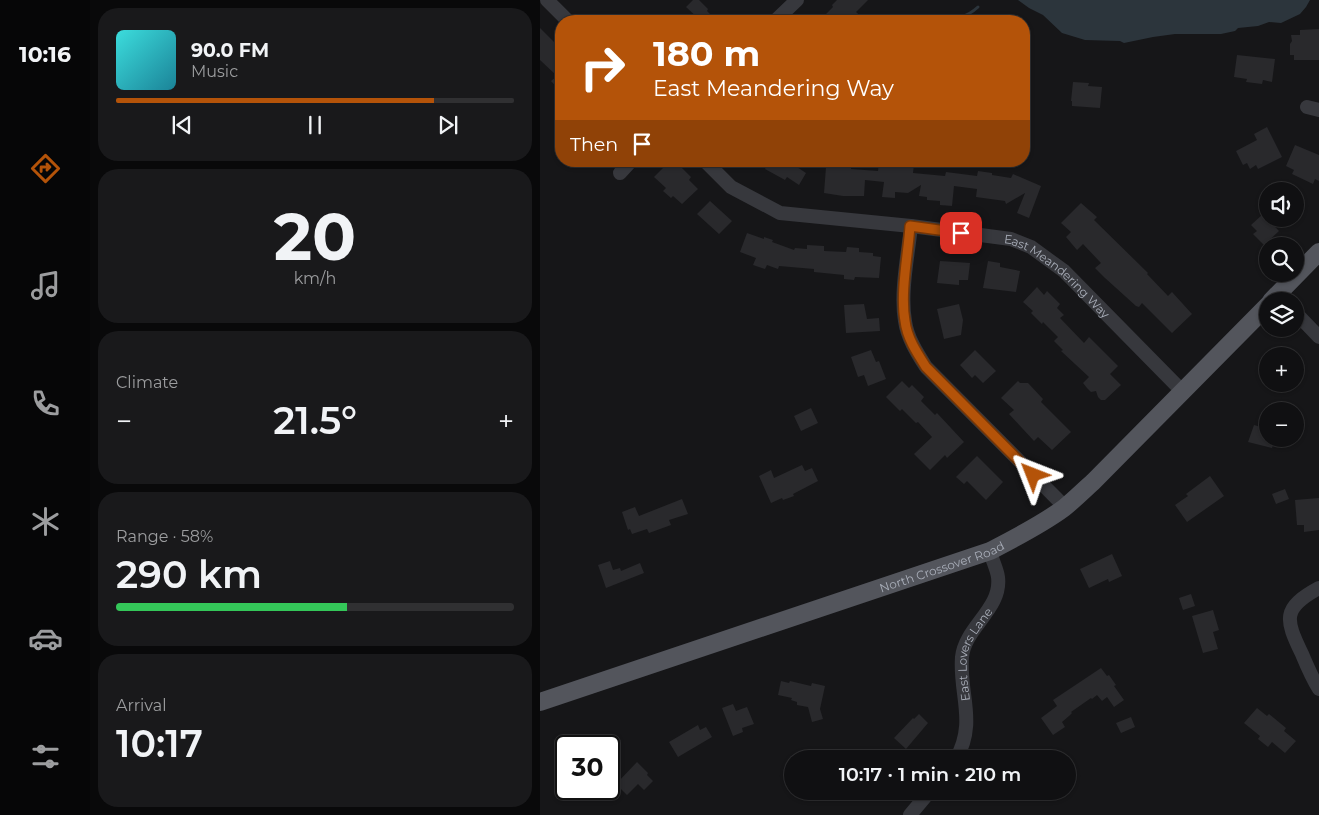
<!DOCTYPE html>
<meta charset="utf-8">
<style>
:root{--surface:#101012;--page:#19191b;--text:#f1f3f6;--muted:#9c9d9f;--line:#303032;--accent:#b45309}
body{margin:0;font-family:Montserrat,sans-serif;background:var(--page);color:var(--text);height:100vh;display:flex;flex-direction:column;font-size:19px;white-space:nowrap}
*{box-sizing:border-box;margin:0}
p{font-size:16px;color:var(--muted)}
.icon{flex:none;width:28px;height:28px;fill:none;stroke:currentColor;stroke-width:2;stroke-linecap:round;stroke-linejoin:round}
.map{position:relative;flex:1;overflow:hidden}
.panel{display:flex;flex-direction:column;gap:8px;padding:8px;background:#09090a;width:450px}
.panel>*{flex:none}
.hud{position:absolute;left:15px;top:15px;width:475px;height:152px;border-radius:20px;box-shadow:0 1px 4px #0004,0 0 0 1px var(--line);background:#b45309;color:#fff;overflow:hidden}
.fabs{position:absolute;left:719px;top:182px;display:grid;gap:10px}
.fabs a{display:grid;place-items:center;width:45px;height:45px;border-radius:50%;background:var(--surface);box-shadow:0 1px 4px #0004,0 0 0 1px var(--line);font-size:25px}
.speed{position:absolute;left:15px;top:735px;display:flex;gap:10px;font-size:25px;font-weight:700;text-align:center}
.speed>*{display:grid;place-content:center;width:65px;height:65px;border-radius:50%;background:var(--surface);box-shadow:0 1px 4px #0004,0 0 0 1px var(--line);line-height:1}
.speed .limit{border:2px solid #111;border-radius:8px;background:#fff;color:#111}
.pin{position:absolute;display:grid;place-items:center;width:42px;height:42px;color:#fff;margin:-21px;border-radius:10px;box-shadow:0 2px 8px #0006}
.me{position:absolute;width:55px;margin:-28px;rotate:315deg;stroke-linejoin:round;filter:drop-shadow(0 0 4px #0008)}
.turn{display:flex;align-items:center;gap:18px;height:105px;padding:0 15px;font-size:22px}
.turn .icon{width:65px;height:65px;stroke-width:2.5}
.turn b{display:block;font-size:35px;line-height:42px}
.then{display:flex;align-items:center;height:48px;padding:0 15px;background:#0003;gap:10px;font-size:19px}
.big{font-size:38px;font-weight:600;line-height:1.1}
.panel .card{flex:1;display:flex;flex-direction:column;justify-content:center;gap:8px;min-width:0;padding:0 18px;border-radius:20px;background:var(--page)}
.panel .dial{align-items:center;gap:0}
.dial b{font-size:65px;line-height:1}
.song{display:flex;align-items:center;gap:15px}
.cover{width:60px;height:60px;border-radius:8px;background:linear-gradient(135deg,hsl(180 70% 55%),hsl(190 70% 35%))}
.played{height:5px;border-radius:2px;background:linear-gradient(90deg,var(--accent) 80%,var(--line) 80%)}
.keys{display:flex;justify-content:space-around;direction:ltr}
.heat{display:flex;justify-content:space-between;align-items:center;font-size:28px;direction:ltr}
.charge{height:8px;border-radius:4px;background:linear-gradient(90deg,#34c759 58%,var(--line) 0)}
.trip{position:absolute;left:244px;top:750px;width:292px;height:50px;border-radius:25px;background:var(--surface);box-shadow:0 1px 4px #0004,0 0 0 1px var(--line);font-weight:600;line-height:50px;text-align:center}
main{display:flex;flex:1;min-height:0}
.menu{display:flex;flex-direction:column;width:90px;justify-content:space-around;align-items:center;background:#060607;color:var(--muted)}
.menu .icon{width:35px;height:35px}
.menu .active{color:var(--accent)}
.menu b{font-size:22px;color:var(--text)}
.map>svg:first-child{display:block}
</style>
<main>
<nav class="menu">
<b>10:16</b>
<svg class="icon active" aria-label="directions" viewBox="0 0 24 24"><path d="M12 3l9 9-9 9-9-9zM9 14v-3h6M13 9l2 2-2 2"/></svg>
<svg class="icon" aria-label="music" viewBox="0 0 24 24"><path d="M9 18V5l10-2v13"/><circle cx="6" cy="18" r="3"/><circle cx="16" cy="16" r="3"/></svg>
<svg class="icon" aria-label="phone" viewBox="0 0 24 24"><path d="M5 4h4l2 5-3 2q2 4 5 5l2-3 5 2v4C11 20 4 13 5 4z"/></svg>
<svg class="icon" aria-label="climate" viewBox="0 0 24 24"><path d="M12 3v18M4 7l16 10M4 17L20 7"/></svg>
<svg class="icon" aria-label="car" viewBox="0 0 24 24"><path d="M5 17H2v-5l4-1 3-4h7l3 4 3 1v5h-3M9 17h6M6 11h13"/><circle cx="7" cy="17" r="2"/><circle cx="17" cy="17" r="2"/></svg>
<svg class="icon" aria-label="filters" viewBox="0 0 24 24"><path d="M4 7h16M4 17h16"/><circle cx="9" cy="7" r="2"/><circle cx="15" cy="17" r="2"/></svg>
</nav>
<section class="panel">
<div class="card">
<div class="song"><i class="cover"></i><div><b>90.0 FM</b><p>Music</p></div></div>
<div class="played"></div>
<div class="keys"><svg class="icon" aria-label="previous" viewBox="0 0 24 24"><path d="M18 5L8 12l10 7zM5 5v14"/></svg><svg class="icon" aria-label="pause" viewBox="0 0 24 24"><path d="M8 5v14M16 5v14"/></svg><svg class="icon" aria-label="next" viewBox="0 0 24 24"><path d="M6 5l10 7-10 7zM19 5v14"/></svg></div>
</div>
<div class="card dial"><b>20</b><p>km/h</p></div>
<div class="card"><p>Climate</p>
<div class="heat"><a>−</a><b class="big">21.5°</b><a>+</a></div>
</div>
<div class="card"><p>Range · 58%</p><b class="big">290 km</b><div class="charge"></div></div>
<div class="card"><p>Arrival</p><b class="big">10:17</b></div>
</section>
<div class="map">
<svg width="779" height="815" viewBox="0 0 779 815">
<rect width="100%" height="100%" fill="#161618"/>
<path fill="#2c353c" d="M478,0h292l-4,7 -6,7 -19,9 -12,-1 -11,4 -20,2 -3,3 -14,3h-46l-22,3 -29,6 -4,-2 -35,-1 -23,-7 -19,-18 -14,-7z"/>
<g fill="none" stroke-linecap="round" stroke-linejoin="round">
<path stroke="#2c353c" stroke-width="3" d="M396,21l5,-4c15,2 25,1 37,-10"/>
</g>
<path fill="#29292c" d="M153,0h6l9,9 -1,2 10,10h-16l-15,-14z
M297,0h31l-12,12 10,9h-47l14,-14 -1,-2z
M0,28l21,21v43l-10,-11 6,-5 -17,-16z
M779,29v31h-25v-5h-4v-11l2,-3 -1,-6h9v-5z
M697,55l38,4 -3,23 -9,-2 -1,4 -16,-2 1,-3 -13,-2z
M533,82l16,1 -1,3 14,1 -2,21 -28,-2v-5h-1z
M727,127l15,30 -24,12 -2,-4 -6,4 -3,-6 -4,2 -7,-14 21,-11 -3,-6z
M755,145l24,10v26l-4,-2 -2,5 -21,-10 2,-4 -8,-4z
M130,161l7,7 2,-3 12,12 -2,3 9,9 -16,15 -9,-8 -2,2 -8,-7 3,-3 -12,-11z
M229,161h27l-2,4 12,8 -7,12 -12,-8 -2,3 -20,-11z
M339,161h16l19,3 -1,9 32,3 1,-4 31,4 1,-5 14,2v2l19,3 2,-4 28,12 -12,32 -12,-5 8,-20 -19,11 -1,-3 -29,-4 1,-8 -23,-3 -2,20 -12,-1v-4l-13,-1v-3l-8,-1 2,-11 -13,8 -13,-1v6l-13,-1 2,-15 -19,-2 -1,16h-21l-19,-3 2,-26h8v-4l17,1v5l27,2z
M170,201l22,20 -13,13 -22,-20z
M541,203l16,14 -3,3 54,53 -1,1 21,22 4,-4 20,22 -20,19 -30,-30 -3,4 -3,-1 -31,-28 -10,-10 6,-5 -18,-19 -6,6 -11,-13 5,-5 -10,-9z
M723,214l16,17 -15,14 -11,-11 4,-3 -6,-6z
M207,233l17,6v-2l9,3 -1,2 22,8 1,-2 12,1v-4l17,1v5l22,1 1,-5 12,1v4l14,1v3l8,1 -2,21 -24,-1 -1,3 -10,-1v-4l-30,-3v-3l-35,-3 -1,3 -11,-4 -2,4 -12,-4 3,-7 -16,-6z
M400,261l30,2 -2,17h-9v5l-22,-2z
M448,261l12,2v4l20,4 -4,21 -33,-4z
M497,287l7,8 3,-4 13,13 -3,4 7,7 -4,3 24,25 5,-6 29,29 -8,8 11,11 -16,15h-4l-3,-3 -2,-6 -5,1 -4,-4 -4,-5 6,-6 -28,-26 2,-1 -9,-9 4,-4 -15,-15 -1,2 -11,-11 2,-2 -10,-9z
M324,304l3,15 12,-1 1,13 -34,2 -2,-28z
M419,304l4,16 -2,15 -17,4 -7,-30z
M331,350l5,12 3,-1 7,18 -18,7 -4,-11 -6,2 -7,-20z
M435,350l21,21 -13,12 -8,-8 -3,3 -12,-13z
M362,381l7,7 3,-3 12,12 -3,4 14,14 2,-2 27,29 -17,16 -2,-3 -15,15 -16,-16 18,-17 -14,-15 -2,1 -14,-14 -2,2 -14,-14z
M478,381l2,2h8l15,16 -2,3 30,30 -19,18 -14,-13 -4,4 -25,-27 5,-4 -13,-12z
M271,408l7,15 -17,8 -7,-15z
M714,425l14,4v10h7l-3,9 -24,-6z
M437,456l26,26 -17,18 -19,-19 -3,3 -8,-7z
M262,465l3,6 7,-3 6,13 -25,13 1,2 -11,4 -1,-2 -11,5 -12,-27 12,-6 3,8z
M670,476l14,20 -37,26 -12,-17 13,-9 -2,-2z
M745,489l4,10 -13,5 -4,-10z
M779,498v32l-15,2v-7h-7l-2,-25z
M142,499l6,15 -19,6 2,5 -22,8 -2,-4 -15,5 -2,-5 -2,1 -6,-18 13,-5 4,9z
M572,554l10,22 -13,6 -1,-3 -19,9 -9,-19z
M70,561l3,9 7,-2 1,3 19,-8 4,10 -38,15 -8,-23z
M651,594l4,12 -12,4 -4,-12z
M673,610l6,20 -6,2 5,17 -15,4 -11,-37z
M561,668l6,8 2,-1 7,10 -2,1 10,14 -10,7 -7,-10 -5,4 -5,-6 -5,4 -1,-1 -20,14 1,1 -3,3 -7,6 3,5 -12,8 -12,-17 16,-12 -4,-6z
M241,681l8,2 1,-2 21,5 1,-3 13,3 -5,23 3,10 -11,3 -4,-15 -11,-2v-3l-6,-2 1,-2 -14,-3z
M193,704l3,7 11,-4 7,17 -12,4 1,4 -10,4 -11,-28z
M717,708l10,8 2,-2 17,14 -2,3 12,10 -11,12 -13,-11 -4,5 -10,-8 2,-3 -16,-13z
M379,714l9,9 -22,26 -12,-11 19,-20 1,1z
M591,717l4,10 -14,6 -5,-10z
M158,725l2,5 6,-3 6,10 -34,20 -9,-15z
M97,762l11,11 -1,2 6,6 -9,9 -6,-6 -11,11 -11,-11z"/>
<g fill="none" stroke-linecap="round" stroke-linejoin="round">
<g stroke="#37383d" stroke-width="14">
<path d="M7,0l21,21"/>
<path d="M235,21l22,-21"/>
<path d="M767,107l12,3"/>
<path id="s1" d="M165,161l26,26 49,26 131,13 100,13 20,8 33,24 119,121"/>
<path d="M80,173l11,-12"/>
<path d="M371,226c-3,29 -11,67 -6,95 2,16 12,32 21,46l139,140"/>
<path d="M755,312l24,25"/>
<path d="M779,588c-37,20 -34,31 -17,66 5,12 10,24 17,35"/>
<path id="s2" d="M416,759c21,-37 3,-65 6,-102 3,-30 40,-48 36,-80 -1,-8 -6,-17 -8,-26"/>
<path d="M370,815l20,-24"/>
</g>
<g stroke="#53555c" stroke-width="18">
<path d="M731,301l48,-49"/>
<path id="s3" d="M0,702l450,-151c25,-13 51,-26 74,-43 10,-8 20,-18 29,-26l175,-177"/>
</g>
</g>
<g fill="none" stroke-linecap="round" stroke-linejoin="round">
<g stroke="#753606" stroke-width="12">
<path id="route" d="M421,233l-51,-7c-2,29 -10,67 -5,95 2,17 12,32 21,46l107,108"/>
</g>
<use href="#route" stroke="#b45309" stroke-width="9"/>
</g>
<g text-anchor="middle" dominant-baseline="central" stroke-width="5" stroke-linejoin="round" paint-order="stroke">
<g font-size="12" fill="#a8adb8" stroke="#111113">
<text stroke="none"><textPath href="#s1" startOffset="384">East Meandering Way</textPath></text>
<text stroke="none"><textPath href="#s3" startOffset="424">North Crossover Road</textPath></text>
<text stroke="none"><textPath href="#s2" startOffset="110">East Lovers Lane</textPath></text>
</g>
</g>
</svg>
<div class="fabs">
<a><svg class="icon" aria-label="sound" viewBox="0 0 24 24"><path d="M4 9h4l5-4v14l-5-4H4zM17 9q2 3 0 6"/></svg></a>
<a><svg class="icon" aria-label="search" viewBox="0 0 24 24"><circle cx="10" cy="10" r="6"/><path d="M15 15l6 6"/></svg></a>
<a><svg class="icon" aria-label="layers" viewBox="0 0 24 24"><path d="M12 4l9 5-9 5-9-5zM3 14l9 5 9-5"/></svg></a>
<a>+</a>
<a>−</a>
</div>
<div class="speed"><div class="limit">30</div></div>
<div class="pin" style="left:421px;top:233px;background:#d93025"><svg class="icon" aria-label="arrive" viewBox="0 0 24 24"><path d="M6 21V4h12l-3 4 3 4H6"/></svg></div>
<svg class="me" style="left:493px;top:475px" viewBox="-20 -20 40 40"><path d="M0-17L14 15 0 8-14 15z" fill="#b45309" stroke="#fff" stroke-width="4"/></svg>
<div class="trip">10:17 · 1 min · 210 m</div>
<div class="hud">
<div class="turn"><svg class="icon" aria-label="right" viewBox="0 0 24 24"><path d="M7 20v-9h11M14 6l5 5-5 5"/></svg><div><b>180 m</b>East Meandering Way</div></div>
<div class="then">Then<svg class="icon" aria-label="arrive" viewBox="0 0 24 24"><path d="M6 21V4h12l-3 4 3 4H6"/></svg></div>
</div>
</div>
</main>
